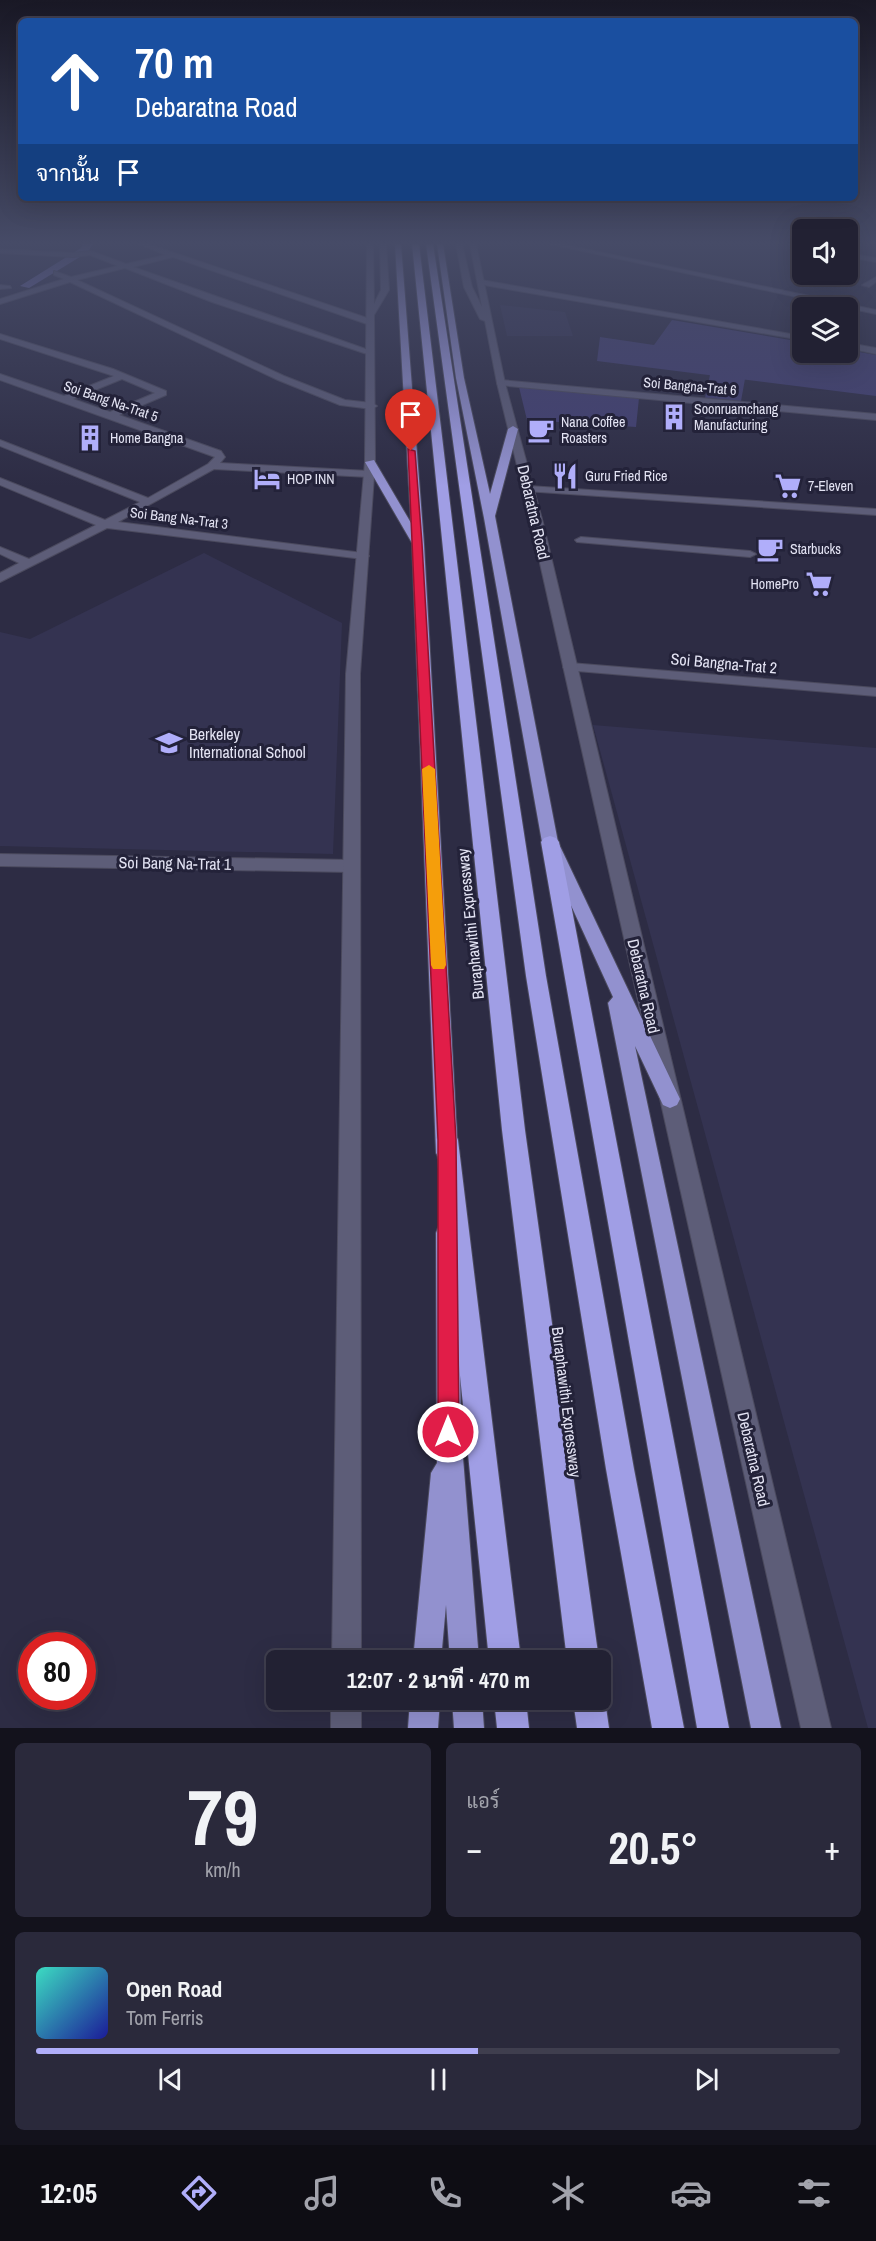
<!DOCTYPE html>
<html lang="th">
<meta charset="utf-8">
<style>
:root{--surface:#222133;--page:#2a293b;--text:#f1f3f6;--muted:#a2a3ac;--line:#3f3e4e;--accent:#b0aefa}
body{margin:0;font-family:"Archivo Narrow",Sarabun,sans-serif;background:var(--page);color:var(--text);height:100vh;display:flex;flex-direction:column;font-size:22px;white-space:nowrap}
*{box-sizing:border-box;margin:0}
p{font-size:20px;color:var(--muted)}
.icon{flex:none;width:33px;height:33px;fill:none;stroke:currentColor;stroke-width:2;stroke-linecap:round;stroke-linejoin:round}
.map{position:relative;height:1728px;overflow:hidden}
.details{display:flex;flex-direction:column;gap:15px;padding:15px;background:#13121c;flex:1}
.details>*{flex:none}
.guide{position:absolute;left:18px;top:18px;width:840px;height:183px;border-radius:9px;box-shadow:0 6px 24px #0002,0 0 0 2px var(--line);background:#1a4fa0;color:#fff;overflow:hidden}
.tools{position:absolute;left:792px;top:219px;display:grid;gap:12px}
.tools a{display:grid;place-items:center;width:66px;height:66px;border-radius:9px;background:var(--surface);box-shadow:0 6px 24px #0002,0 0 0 2px var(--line);font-size:30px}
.speed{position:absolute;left:18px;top:1632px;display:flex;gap:12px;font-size:30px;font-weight:700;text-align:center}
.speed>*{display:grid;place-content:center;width:78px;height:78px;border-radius:50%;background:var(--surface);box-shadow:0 6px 24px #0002,0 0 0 2px var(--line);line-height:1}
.speed .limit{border:9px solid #d22;background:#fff;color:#111}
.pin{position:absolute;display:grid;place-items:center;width:51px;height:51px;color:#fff;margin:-62px -26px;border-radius:50% 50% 50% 0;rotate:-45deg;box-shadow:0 0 6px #0007}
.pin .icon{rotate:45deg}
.me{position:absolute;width:66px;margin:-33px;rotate:0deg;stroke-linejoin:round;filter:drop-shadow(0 0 4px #0008)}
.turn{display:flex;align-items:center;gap:21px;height:126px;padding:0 18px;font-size:27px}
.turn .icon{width:78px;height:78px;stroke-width:2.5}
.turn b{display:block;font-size:42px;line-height:51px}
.then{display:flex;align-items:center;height:57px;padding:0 18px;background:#0003;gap:12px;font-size:22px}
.big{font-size:45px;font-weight:800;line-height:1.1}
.details .widget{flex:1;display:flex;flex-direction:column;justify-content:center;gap:9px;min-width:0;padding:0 21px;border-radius:9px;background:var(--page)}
.details .dial{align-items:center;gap:0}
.dial b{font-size:78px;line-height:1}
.song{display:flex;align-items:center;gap:18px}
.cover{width:72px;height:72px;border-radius:9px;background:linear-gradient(135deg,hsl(170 70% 55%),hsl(240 70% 35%))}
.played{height:6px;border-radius:3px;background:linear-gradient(90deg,var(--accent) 55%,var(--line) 55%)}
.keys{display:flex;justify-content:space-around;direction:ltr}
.heat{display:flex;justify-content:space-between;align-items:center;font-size:33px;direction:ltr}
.details .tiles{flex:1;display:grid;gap:15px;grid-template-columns:1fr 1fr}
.widget:last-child{grid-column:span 2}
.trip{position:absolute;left:266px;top:1650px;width:345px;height:60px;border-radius:9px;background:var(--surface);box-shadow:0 6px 24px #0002,0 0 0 2px var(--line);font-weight:800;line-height:60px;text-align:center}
.dock{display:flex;height:96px;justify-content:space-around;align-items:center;background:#0e0d14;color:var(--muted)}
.dock .icon{width:42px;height:42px}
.dock .on{color:var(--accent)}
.dock b{font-size:27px;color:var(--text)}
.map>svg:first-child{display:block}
</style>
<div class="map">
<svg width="876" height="1728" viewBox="0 0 876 1728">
<rect width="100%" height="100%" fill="#2d2c44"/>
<path fill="#343351" d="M500,305l65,7 8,24h-66z
M204,553l138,70 -9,231 -333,-8v-214l30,7z
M593,725l283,23v980h-8z"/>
<path fill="#423f72" d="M672,320l130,22v10h46v-2l28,5v41l-279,-35 3,-24 54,8z
M710,375l35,4 -4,22 -36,-3z
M519,387l120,11 -3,29 -109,-7z"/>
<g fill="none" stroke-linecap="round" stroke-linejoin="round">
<path fill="#716db1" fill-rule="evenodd" d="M83,244h10l-5,8 -59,36 -9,-2 61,-38z"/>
<g stroke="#4b4a5e" stroke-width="2">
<path id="minor" d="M139,244h9l225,76v4h-6l-194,-67 -40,10 241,85 -7,2 -155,-52 -87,-34 -48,12 207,96 61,24 27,3 5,3 -5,3 -32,-4 -62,-25 -208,-98 -70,22v-5l64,-20 -10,-4v-4l17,6 47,-11 -28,-11 -17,2 -73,-4v-4l73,4 18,-2 35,13 40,-9z
M550,244h11l315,66v4z
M788,244h14v4l-13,-3z
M848,253l28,5v4l-28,-5z
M876,277v5l-7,5 -7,-2z
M481,280l321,56v4l-324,-56z
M0,285l10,1 1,2 -11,1z
M0,334l113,35 53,22v4l-47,20 102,36 4,6 -5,6 149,8 5,3 -5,3 -155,-8 -96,53 245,31 6,3 -6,3 -256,-31 -107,54v-9l19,-10 -19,-9v-7l29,12 67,-34 -96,-40v-7l105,42 35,-18 -140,-56v-6l148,58 60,-34 7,-7 -215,-77v-6l64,22 50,-20 -114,-37zM122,379l33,14 -45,19 -37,-13z
M848,343l28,5v6l-28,-6z
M501,380l375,34v6l-378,-35 -1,-2z
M529,486l347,23v6l-351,-24 -1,-2z
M581,537l169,14 6,3 -6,3 -173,-15 -2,-2z
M570,663l306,25v8l-311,-26 -2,-3 2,-3z
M0,854l350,6 6,2 2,4 -2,4 -6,2 -350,-6z"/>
</g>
<g stroke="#4b4a5e" stroke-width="2">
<path id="secondary" d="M367,244h6l1,60 7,-14 -1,-46h6l3,46 -15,25 1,147 -15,212 1,986h-29l14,-986 19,-212z
M456,244h6l10,43 10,20 -12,-63h6l29,139 38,140 288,1205h-30l-270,-1205 -34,-140 -12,-62 -5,-2 -16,-32z
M331,1700h30v28h-30z"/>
</g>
<g stroke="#4b4a5e" stroke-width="2">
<path id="trunk" d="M395,244h6l23,300 34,609 -4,7 -7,2 -7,-2 -4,-7 -24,-610 -47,-81 9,-2 37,63z
M437,244h6l21,134 26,116 18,-65 5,-3 5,3 -23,87 63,326 122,257 -3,6 -7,3 -7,-3 -28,-59 146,682h-30l-143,-725 5,-6 -71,-155 -58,-324 -28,-140z
M447,1222l8,3 3,8 3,199 18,228h-29l-4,-55 -5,55h-28l18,-187 6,-10 -1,-230 3,-8z
M410,1700h30l-2,28h-30z
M452,1700h30l2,28h-30z"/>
</g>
<g stroke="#4b4a5e" stroke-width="2">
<path id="motorway" d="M412,244h7l106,886 74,530h-32l-65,-530z
M426,244h7l113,732 88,493 50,259h-32l-46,-259 -80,-493z
M550,836l6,2 3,4 170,886h-32l-156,-886 3,-4z
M447,1130l8,3 3,7 63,520h-32l-53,-520 3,-7z
M600,1688l5,12 4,28h-32l-4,-28h27z
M494,1700h32l3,28h-32z"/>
</g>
<use href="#minor" fill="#5d5d78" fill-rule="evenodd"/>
<use href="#secondary" fill="#5d5d78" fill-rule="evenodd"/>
<use href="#trunk" fill="#9291cf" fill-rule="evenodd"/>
<use href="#motorway" fill="#a09ee5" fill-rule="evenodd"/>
</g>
<linearGradient id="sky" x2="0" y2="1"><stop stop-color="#191825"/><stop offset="0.5" stop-color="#464b67"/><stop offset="1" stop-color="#464b67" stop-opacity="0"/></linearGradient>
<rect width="876" height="486" fill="url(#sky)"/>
<path fill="#e11d48" stroke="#92132f" stroke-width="1.5" d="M408,449l7,2 7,93 34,596 3,292 -3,7 -8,3 -7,-3 -3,-7v-292z"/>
<path fill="#f59e0b" d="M429,765l6,4 11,196 -2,4h-11l-2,-4 -9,-196z"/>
<defs>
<g id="building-bare" transform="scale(2.07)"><path d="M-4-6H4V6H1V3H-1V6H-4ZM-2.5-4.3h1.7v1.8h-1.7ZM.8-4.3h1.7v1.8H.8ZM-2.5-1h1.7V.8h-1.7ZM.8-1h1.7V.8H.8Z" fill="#b0aefa" stroke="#232239" stroke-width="2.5" paint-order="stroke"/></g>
<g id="cafe-bare" transform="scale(2.07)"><path d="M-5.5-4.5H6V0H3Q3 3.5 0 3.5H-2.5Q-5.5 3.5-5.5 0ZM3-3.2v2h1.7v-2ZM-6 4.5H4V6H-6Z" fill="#b0aefa" stroke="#232239" stroke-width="2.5" paint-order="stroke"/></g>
<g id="restaurant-bare" transform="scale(2.07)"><path d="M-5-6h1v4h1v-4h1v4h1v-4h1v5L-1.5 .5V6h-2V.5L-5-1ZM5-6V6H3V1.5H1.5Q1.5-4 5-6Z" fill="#b0aefa" stroke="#232239" stroke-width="2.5" paint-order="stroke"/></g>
<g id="hotel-bare" transform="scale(2.07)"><path d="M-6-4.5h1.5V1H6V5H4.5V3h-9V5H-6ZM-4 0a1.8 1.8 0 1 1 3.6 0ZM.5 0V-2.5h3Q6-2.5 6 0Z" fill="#b0aefa" stroke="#232239" stroke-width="2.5" paint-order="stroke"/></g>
<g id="supermarket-bare" transform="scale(2.07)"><path d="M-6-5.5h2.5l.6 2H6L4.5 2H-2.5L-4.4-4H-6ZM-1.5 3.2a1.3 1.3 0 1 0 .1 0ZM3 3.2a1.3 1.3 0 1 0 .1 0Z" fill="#b0aefa" stroke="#232239" stroke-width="2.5" paint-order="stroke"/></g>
<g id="school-bare" transform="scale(2.07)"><path d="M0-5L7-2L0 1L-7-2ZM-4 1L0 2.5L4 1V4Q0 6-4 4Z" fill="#b0aefa" stroke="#232239" stroke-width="2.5" paint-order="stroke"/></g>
</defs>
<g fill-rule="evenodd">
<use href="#building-bare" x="674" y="417"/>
<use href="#cafe-bare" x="541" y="430"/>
<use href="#building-bare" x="90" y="438"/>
<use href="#restaurant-bare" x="565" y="476"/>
<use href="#hotel-bare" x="267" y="479"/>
<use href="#supermarket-bare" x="788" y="486"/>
<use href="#cafe-bare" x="770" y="549"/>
<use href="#supermarket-bare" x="819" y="584"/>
<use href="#school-bare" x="169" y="743"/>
</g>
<g text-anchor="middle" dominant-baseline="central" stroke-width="6" stroke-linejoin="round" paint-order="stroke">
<g font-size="14" fill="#e3e3f3" stroke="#232239">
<text transform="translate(690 386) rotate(5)">Soi Bangna-Trat 6</text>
<text transform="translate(111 401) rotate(19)">Soi Bang Na-Trat 5</text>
<text transform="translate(179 518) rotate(7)">Soi Bang Na-Trat 3</text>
</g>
<g font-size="14" fill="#e3e3f3" stroke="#232239" text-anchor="start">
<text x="694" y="409">Soonruamchang<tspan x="694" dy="16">Manufacturing</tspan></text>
<text x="561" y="422">Nana Coffee<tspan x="561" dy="16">Roasters</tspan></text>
<text x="110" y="438">Home Bangna</text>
<text x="585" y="476">Guru Fried Rice</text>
<text x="287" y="479">HOP INN</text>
<text x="808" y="486">7-Eleven</text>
<text x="790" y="549">Starbucks</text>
<text x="799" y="584" text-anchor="end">HomePro</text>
</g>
<g font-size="16" fill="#e3e3f3" stroke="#232239">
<text transform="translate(534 512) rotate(77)">Debaratna Road</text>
<text transform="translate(724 663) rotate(5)">Soi Bangna-Trat 2</text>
<text transform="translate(175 863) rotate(1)">Soi Bang Na-Trat 1</text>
<text transform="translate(470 924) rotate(-96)">Buraphawithi Expressway</text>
<text transform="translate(644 986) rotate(77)">Debaratna Road</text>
<text transform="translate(567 1402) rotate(83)">Buraphawithi Expressway</text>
<text transform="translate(754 1459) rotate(77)">Debaratna Road</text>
</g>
<g font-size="16" fill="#e3e3f3" stroke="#232239" text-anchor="start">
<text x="189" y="734">Berkeley<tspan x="189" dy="18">International School</tspan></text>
</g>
</g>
</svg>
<div class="tools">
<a><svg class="icon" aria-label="sound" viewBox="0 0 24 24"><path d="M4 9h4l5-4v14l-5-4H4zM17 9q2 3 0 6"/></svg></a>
<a><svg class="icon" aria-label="layers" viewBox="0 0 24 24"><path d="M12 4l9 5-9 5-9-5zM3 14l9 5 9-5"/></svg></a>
</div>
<div class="speed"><div class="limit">80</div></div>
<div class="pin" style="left:411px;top:451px;background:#d93025"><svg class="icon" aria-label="arrive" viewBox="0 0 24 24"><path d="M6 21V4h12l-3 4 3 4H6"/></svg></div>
<svg class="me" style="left:448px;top:1432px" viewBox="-20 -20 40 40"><circle r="17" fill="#e11d48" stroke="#fff" stroke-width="3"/><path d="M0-11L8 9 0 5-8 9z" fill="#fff"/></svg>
<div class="trip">12:07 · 2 นาที · 470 m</div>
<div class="guide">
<div class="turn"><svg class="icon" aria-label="ahead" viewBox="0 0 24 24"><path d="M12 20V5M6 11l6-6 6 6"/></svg><div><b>70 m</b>Debaratna Road</div></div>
<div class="then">จากนั้น<svg class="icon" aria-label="arrive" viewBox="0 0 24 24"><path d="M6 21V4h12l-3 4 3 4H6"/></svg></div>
</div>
</div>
<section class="details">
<div class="tiles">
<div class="widget dial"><b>79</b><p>km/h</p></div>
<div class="widget"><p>แอร์</p>
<div class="heat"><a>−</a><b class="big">20.5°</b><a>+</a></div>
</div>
<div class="widget">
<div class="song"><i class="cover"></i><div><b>Open Road</b><p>Tom Ferris</p></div></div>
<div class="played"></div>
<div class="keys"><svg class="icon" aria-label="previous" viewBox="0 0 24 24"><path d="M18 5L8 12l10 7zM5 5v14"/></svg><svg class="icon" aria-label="pause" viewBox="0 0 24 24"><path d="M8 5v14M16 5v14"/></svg><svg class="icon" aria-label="next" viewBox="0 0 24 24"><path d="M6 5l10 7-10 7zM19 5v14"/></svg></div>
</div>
</div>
</section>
<nav class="dock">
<b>12:05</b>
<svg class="icon on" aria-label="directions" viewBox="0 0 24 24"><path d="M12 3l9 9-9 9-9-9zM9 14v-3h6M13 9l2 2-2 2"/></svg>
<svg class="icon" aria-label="music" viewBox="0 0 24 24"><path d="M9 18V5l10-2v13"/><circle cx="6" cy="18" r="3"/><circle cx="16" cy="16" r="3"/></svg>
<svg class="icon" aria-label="phone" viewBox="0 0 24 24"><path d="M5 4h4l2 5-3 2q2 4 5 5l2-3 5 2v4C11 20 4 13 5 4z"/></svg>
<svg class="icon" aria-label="climate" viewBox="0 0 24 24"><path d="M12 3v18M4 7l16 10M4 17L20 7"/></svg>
<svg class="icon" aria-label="car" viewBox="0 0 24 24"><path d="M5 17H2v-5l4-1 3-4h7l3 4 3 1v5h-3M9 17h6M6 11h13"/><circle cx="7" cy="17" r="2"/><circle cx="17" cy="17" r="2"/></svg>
<svg class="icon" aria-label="filters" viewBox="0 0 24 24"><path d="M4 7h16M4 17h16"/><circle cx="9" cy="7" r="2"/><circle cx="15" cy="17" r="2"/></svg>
</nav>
